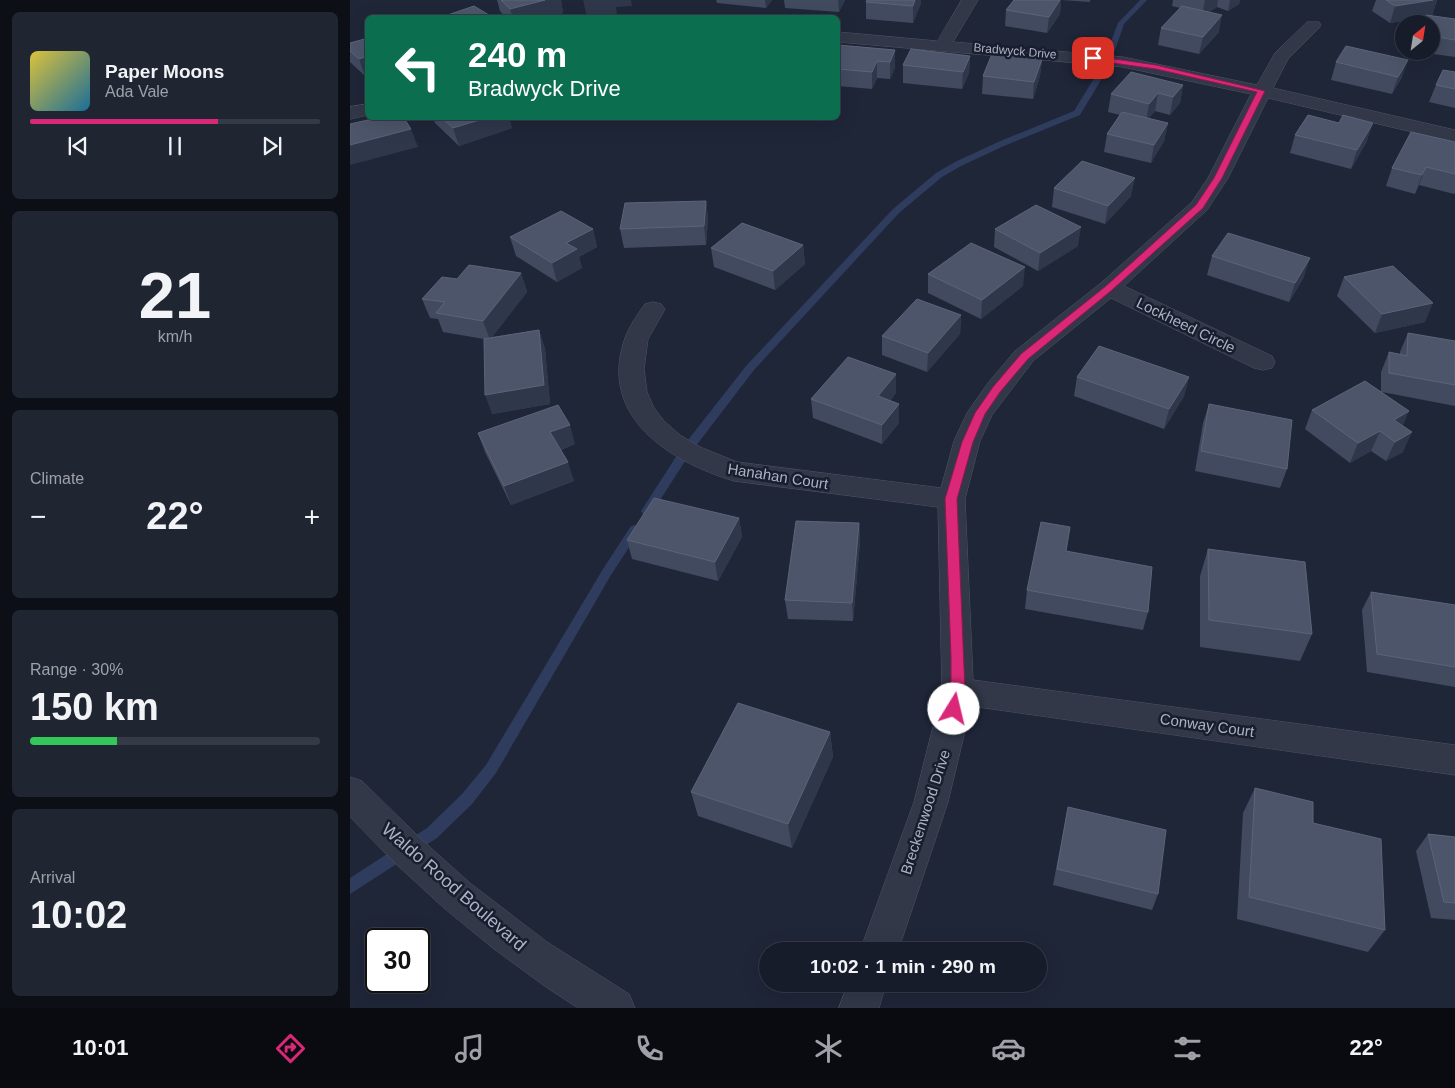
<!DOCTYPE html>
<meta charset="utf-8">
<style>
:root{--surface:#171c2a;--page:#202532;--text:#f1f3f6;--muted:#9ea1a8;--line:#363a47;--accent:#db2777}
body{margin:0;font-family:Arial,sans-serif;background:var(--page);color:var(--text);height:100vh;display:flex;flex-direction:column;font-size:19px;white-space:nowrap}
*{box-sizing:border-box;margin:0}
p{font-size:16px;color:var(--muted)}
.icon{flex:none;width:28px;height:28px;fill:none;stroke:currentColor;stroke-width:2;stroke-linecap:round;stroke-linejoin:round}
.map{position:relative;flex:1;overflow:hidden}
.sheet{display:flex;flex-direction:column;gap:12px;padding:12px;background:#0d0f17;width:350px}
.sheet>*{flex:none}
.hud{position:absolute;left:15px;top:15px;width:475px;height:105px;border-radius:8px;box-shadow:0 5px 20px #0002,0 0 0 1px var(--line);background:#0b6e4f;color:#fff;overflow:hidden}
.needle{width:32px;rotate:30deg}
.tools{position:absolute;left:1045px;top:15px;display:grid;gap:10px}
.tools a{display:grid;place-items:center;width:45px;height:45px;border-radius:50%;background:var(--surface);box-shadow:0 5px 20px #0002,0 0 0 1px var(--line);font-size:25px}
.speed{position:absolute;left:15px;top:928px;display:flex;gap:10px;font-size:25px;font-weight:700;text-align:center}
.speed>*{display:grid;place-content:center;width:65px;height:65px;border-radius:50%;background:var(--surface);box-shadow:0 5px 20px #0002,0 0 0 1px var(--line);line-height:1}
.speed .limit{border:2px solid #111;border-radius:8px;background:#fff;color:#111}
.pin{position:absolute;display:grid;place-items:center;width:42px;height:42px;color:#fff;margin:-21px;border-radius:10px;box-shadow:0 2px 8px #0006}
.me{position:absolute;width:55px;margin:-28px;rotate:9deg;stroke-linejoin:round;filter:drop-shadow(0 0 4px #0008)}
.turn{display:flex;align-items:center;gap:18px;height:105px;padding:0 20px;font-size:22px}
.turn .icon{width:65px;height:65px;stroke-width:2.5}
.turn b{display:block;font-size:35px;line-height:42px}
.big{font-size:38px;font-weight:600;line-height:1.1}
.sheet .widget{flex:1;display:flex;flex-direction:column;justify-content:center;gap:8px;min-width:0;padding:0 18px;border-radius:8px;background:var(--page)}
.sheet .dial{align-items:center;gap:0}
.dial b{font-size:65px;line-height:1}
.song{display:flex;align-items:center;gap:15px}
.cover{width:60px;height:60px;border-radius:8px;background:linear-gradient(135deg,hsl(50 70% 55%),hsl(200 70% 35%))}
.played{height:5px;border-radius:2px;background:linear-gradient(90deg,var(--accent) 65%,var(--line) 65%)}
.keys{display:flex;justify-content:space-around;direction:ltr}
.heat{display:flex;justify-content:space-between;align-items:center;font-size:28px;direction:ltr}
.charge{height:8px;border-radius:4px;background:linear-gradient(90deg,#34c759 30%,var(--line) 0)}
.trip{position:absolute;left:409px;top:942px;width:288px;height:50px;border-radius:25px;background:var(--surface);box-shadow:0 5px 20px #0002,0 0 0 1px var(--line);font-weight:600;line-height:50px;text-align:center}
.tabs{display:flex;height:80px;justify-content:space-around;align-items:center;background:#090b11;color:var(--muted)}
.tabs .icon{width:35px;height:35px}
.tabs .current{color:var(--accent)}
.tabs b{font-size:22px;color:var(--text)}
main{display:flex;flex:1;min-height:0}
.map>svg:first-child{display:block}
</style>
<main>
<section class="sheet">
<div class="widget">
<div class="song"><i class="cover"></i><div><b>Paper Moons</b><p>Ada Vale</p></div></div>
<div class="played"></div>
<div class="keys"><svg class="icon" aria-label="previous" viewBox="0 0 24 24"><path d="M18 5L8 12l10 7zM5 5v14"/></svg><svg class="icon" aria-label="pause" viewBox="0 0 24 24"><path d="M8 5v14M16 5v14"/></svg><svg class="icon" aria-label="next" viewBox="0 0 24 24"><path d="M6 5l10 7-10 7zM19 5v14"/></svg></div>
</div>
<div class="widget dial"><b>21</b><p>km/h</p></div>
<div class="widget"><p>Climate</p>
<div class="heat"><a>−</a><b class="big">22°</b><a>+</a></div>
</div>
<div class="widget"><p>Range · 30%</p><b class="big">150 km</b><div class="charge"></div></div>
<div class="widget"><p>Arrival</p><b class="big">10:02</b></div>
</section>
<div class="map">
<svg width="1105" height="1008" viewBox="0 0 1105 1008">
<rect width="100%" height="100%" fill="#1f2638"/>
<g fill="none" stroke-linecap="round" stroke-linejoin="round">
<path fill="#2f3c5e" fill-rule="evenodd" d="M790,0h7l-23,24 -14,41 -30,50 -76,31 -43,20 -19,11 -43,36 -145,157 -65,85 -38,59h-8l-2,-3 2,-3 38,-59 65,-83 147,-157 43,-36 19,-11 43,-20 76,-31 28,-46 16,-42z
M285,525l4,1 2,3 -2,3 -28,43 -115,198 -24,31 -35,34 -87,56v-16l77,-50 35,-34 24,-29 117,-196 28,-43z"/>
<g stroke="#505566" stroke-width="1">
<path id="minor" d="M612,0h16l-25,42 170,15 134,28 18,-32 32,-31h12l2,3 -2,3 -31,31 -15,29 182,42v12l-187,-44 -40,80 -21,32 -83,76 148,70 3,6 -3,6 -9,2 -9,-2 -143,-70 -78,63 -41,54 -12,26 -15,58 8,181 482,65v30l-484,-69 -23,96 -50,149h-38l54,-149 28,-111 -4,-184 -204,-26c-63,-19 -135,-63 -110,-140 4,-13 13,-26 21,-37l8,-2 8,2 4,5 -17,30 -4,30 3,23 7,16 10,13 16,14 20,12 37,15 204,26 13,-47 13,-28 21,-30 27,-32 86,-68 91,-81 16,-24 43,-84 -128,-27 -285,-25v-10l99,9z
M18,104v11l-18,4v-12z
M0,777l12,4 60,59 48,43 77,59 82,52 6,14h-57l-32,-21 -52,-38 -50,-41 -48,-44 -46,-47z
M498,984h38l-7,24h-40z"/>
</g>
<use href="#minor" fill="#323848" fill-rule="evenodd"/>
</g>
<path fill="#424a60" d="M147,0h64l2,13 -17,5h-40l-6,-7z
M366,0h56l-6,8 -49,-5z
M434,0h61l-6,12 -54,-4z
M664,0h76v2l-29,-2 -1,14 -13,19 -42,-7 1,-16z
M823,0h67l-1,4 -11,7 -11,-4 -8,5 10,20 -20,22 -41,-9 3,-17 19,-20 -8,-2z
M1026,0h61l-5,16 23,3v38l-36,-5v-1h12v-27h-8l2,-7 -35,6 -18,-12z
M516,2l55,1 -8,20 -47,-4z
M18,38v38h-3l-15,-14v-19z
M488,45l57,5v17l-5,12 -13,-1 -5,11 -34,-3z
M620,56l-1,17 -7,16 -59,-6v-18z
M692,59l-2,17 -7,23 -51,-5 1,-18z
M986,62l66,15 -10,17 -61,-14z
M1105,72v36l-26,-6 7,-17z
M833,85l-3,18 -10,12 -15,-4 -7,7 20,5 -4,18 -13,22 -47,-11 3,-18 13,-19 -12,-3 3,-18z
M83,118h76l3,10 -53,18 -24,-23z
M945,135l72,6 -16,28 -61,-16z
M1105,142v51l-1,1 -35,-9 -4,9 -29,-8 6,-18z
M704,188l77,8 -26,28 -53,-17z
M356,201l2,18 -2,26 -82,3 -4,-19z
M243,229l4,18 -18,10 3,11 -25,14 -41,-26 -6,-19z
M645,229l83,17 -40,25 -44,-24z
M453,245l2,19 -30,26 -61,-23 -3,-19z
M862,256l92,21 -15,25 -82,-27z
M171,273l6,19 -35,45 47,-7 6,19 5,55 -58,10 -8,-75 -41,-7 -5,-13 -8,-1 -8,-19z
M578,274l95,12 -42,33 -53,-26z
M994,277l81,45 -50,11 -38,-37z
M611,315l-1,19 -33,38 -45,-17v-19z
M1058,333l47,8v65l-73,-14 21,34v26l-17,9 -15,-10 -21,12 -45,-34 7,-19 69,-18v-20l8,-20 11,2v-2z
M727,377h112l-5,19 -20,33 -90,-33z
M546,393l-6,8 9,3v19l-17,21 -69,-26 -2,-19z
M859,404l78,65 -7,19 -85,-17 8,-48z
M128,433l97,11 -14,6 13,31 -63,24 -26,-53z
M389,518l3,19 -24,44 -86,-22 -5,-19z
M509,523l1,19 -7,79 -65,-2 -3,-19z
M858,549l104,85 -12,27 -100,-14v-71z
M716,551l82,61 -5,18 -118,-21 2,-19z
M1021,592l84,13v82l-88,-15 -5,-62z
M480,732l3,25 -41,91 -94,-32 -7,-24z
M905,788l58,35 72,107 -17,22 -131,-33 6,-106z
M718,807l90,87 -6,16 -99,-25z
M1078,834l27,3v83l-24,-2 -15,-67z"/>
<path fill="#2f374b" d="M195,0h16l2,13 -17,5h-33l-3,-9z
M233,0h48l1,6 -16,1 1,7 -30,3z
M415,0h7l-6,8z
M488,0h7l-6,12z
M565,0h6v3l-8,20v-17z
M710,0h1l-1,14 -13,19 2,-16z
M855,0h13l-1,7 -15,9z
M880,0h10l-1,4 -11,7z
M1074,0h13l-5,16 -6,-1 -1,2 -35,6 5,-17z
M872,15l-3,17 -20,22 4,-17z
M545,50v17l-5,12v-17z
M18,56v20h-3l-6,-17z
M620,56l-1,17 -7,16 1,-17z
M692,59l-2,17 -7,23 1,-17z
M1058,60l-6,17 -10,17 6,-17z
M527,61v17l-5,11v-17z
M833,85l-3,18 -10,12 3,-18z
M808,93l-3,18 -9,11 3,-18z
M136,118h23l3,10 -53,18 -6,-18z
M818,123l-4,18 -13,22 3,-18z
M1023,123l-6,18 -16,28 6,-19z
M61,129l7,18 -68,18v-20z
M1076,167l-7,18 -4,9 7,-19z
M785,178l-4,18 -26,28 3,-18z
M356,201l2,18 -2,26 -2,-19z
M731,227l-3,19 -40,25 2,-18z
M243,229l4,18 -18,10 3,11 -25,14 -5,-19 14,-20z
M453,245l2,19 -30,26 -2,-19z
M960,258l-6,19 -15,25 6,-19z
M675,267l-2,19 -42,33 1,-19z
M171,273l6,19 -37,48 -7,-19z
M1083,303l-8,19 -50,11 7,-19z
M611,315l-1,19 -33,38 1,-19z
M189,330l6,19 5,55 -58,10 -7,-19z
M546,374v19l-18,23v-20z
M839,377l-5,19 -20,33 5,-20z
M549,404v19l-17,21v-19z
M1059,411l-8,19 -7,-10z
M220,425l5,19 -18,7 -7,-19z
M1030,431l-9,20 -21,12 8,-20z
M1062,432l-9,20 -17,9 9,-19z
M218,462l6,19 -63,24 -7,-19z
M389,518l3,19 -24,44 -3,-19z
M509,523l1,19 -7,79 -1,-18z
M480,732l3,25 -41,91 -4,-24z"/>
<path fill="#4d556b" stroke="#5c6479" d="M151,0h44l-35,9z
M517,0h48l-2,6 -47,-4z
M664,0h46l-11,17 -43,-7z
M1036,0h47l-38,6z
M124,6l20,12h-55z
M832,6l40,9 -19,22 -42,-9z
M1076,15l29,4v21l-24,-4v-12h-6z
M18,38v18l-9,3 -9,-8v-8z
M488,45l57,5 -5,12 -13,-1 -5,11 -34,-3v-9l1,-2h-1z
M996,46l62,14 -10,17 -62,-15z
M561,49l59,7 -7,16 -60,-7z
M642,54l50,5 -8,23 -51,-6z
M1093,70l12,2v17l-19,-4z
M781,72l52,13 -10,12 -15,-4 -9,11 -38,-10z
M772,112l46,11 -14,22 -47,-11z
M958,115l31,8 4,-8 30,8 -16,27 -62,-15z
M27,118h27l7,11 -61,16v-21z
M92,118h44l-33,10z
M1061,132l44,10v32l-29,-7 -4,8 -30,-7z
M732,161l53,17 -27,28 -54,-18z
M356,201l-2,25 -84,3 5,-26z
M686,205l45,22 -41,26 -45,-24z
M211,211l32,18 -27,14 11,6 -25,14 -42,-26z
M392,223l61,22 -30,26 -62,-23z
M878,233l82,25 -15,25 -83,-27z
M621,243l54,24 -43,33 -54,-26z
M119,265l52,8 -38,48 -47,-8 9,-11 -23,-3 20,-22 15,2z
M1043,266l40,37 -51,11 -38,-37z
M567,299l44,16 -33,38 -46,-17z
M189,330l5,55 -59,10 -1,-56z
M1058,333l47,8v44l-66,-12v-21l18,4z
M749,346l90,31 -20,32 -92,-32z
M498,357l48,17 -18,22 21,8 -17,21 -71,-26z
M1015,381l44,30 -15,9 18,12 -17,10 -15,-11 -22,12 -46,-33z
M859,404l83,16 -5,49 -86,-18z
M208,405l12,20 -20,7 18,30 -64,24 -26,-53z
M304,498l85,20 -24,44 -88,-22z
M446,521l63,2 -7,80 -67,-3z
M691,522l29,5 -4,24 86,16 -4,45 -121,-22z
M858,549l97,13 7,72 -103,-14z
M1021,592l84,13v62l-78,-13z
M388,703l92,29 -42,92 -97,-32z
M905,788l58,14v21l68,16 4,91 -136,-33z
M718,807l98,23 -8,64 -101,-25z
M1078,834l27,3v66l-11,-1z"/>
<path fill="#db2777" stroke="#8e194d" d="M743,56l63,9 109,26 -43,87 -19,30 -91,82 -84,69 -28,33 -15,22 -12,28 -16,57 8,192 -6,22 -5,1 -5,-1 -2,-4 4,-18v-35l-6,-157 17,-57 13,-29 18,-26 28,-33 85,-68 90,-81 18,-27 43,-86 -101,-23 -65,-9v-3z"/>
<g text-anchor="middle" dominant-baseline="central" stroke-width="5" stroke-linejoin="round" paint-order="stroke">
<g font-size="12" fill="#acb2c5" stroke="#181e2d">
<text transform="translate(665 51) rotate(5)">Bradwyck Drive</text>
</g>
<g font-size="15" fill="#acb2c5" stroke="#181e2d">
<text transform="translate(836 325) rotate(26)">Lockheed Circle</text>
<text transform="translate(428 476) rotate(9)">Hanahan Court</text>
<text transform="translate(857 725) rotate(8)">Conway Court</text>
<text transform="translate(575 812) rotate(-72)">Breckenwood Drive</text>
</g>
<g font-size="18" fill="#acb2c5" stroke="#181e2d">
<text transform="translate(104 887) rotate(41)">Waldo Rood Boulevard</text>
</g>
</g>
</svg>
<div class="tools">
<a><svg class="needle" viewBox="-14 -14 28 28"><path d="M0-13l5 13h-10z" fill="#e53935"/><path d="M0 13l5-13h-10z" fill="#9ea1a8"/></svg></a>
</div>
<div class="speed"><div class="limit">30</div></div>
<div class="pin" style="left:743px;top:58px;background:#d93025"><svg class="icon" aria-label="arrive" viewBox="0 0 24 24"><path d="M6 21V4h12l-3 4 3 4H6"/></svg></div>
<svg class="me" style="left:604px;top:709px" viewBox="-20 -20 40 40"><circle r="19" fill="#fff"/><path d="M0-13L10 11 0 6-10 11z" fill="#db2777"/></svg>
<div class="trip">10:02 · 1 min · 290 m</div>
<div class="hud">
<div class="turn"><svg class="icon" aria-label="left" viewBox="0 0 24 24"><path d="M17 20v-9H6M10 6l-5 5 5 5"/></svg><div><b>240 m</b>Bradwyck Drive</div></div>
</div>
</div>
</main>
<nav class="tabs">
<b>10:01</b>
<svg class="icon current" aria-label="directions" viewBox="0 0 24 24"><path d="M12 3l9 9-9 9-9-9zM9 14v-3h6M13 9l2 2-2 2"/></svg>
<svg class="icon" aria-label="music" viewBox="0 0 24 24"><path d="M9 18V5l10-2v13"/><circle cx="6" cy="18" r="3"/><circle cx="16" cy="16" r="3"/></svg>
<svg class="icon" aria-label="phone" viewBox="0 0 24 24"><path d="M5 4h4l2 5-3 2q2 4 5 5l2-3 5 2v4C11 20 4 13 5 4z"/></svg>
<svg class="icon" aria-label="climate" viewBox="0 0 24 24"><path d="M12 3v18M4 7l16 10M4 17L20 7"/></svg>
<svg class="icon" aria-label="car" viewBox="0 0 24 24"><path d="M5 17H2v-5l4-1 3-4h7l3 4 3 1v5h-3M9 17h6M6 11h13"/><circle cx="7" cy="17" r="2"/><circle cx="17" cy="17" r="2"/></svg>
<svg class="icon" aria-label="filters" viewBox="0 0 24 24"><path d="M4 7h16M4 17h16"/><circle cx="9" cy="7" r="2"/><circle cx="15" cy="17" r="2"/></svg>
<b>22°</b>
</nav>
